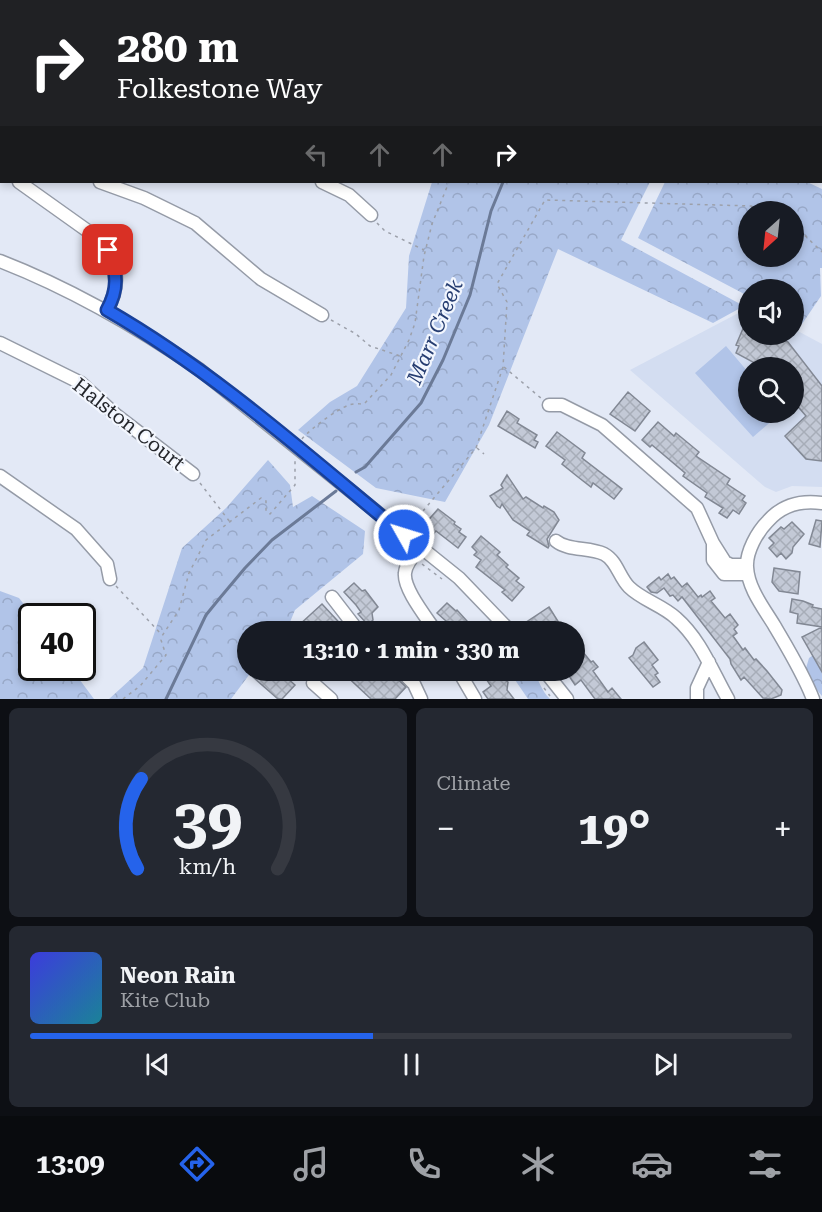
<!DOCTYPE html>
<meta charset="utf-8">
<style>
:root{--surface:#171b24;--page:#242831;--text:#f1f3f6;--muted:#9ea1a6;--line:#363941;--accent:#2563eb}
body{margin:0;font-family:"Roboto Serif",serif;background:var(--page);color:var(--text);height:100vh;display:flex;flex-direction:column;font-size:22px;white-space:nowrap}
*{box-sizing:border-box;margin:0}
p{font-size:20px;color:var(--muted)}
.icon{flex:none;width:33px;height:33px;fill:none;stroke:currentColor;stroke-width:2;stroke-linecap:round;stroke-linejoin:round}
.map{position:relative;height:699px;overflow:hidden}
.panel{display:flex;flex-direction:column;gap:9px;padding:9px;background:#0d0f14;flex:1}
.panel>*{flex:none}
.hud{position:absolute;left:0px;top:0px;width:822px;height:183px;box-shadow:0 3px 9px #0003;background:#202124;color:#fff;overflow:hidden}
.needle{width:39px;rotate:207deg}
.buttons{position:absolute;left:738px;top:201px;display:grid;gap:12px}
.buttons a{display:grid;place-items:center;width:66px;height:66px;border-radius:50%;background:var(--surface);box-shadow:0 3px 9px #0003;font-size:30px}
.speed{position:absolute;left:18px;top:603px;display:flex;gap:12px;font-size:30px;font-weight:700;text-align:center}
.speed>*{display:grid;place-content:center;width:78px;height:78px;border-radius:50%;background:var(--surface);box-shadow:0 3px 9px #0003;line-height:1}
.speed .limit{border:3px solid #111;border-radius:9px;background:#fff;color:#111}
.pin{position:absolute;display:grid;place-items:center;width:51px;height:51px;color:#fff;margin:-26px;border-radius:12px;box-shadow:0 3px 9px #0006}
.me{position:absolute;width:66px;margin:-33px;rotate:309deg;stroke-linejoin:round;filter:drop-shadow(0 0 4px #0008)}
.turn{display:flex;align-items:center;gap:21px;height:126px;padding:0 18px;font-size:27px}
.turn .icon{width:78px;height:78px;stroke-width:2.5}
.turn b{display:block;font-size:42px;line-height:51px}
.lanes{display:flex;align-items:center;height:57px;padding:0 18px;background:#0003;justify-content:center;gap:30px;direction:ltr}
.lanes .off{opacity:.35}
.big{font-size:45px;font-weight:700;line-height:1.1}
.panel .card{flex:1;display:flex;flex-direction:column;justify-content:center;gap:9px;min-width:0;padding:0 21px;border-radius:9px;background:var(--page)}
.panel .dial{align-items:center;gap:0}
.dial svg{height:156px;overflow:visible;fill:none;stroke:var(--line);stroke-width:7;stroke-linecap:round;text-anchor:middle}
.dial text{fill:var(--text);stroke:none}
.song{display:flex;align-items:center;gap:18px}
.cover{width:72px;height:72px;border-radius:9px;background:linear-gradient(135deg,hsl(240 70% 55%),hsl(190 70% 35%))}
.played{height:6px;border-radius:3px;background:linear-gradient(90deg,var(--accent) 45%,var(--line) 45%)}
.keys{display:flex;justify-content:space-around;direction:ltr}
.heat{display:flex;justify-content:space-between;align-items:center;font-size:33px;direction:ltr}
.panel .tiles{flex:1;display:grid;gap:9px;grid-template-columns:1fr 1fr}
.card:last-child{grid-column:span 2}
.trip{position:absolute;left:237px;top:621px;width:348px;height:60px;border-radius:30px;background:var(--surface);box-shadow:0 3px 9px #0003;font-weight:700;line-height:60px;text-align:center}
.tab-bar{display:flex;height:96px;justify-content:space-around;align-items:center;background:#090b0e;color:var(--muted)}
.tab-bar .icon{width:42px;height:42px}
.tab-bar .current{color:var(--accent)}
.tab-bar b{font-size:27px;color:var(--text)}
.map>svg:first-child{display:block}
</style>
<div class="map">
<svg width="822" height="699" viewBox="0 0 822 699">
<defs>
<pattern id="forest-crowns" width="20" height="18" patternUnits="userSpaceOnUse" patternTransform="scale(1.5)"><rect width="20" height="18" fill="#b1c4e8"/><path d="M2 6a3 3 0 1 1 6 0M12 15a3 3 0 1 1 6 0" fill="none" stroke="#98a8c7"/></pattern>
<pattern id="building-cross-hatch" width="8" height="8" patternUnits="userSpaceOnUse" patternTransform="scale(1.5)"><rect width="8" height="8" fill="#c3c9d6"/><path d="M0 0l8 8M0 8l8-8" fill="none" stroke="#a7adb8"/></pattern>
</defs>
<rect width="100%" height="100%" fill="#e3e9f6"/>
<path fill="#d3ddf1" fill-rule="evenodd" d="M748,308v26h46v-5l28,15v143l-30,-1 -16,6 -11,-5 -135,-117zM748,368h46v44h-46z"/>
<path fill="#b1c4e8" d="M726,346l22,26v40l33,1 -28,24 -58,-64z"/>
<path fill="url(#forest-crowns)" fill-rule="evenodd" d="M432,182h218l-29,58 123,66 -31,17 -155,-74 -69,176 -44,77 -69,-14 -78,-58 32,-28 27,-16 49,-78 3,-52z
M665,182h142l15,7v79h-2l1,28 -19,28 -8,-5v-29h-46v6l-110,-58zM748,212h46v44h-46z
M268,460l22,25 3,22 19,-11 53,35 -2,23 -68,56 -7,17 -5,4 -35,1v38l4,1 -21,28h-122l34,-31 39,-120 44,-40z
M0,591l19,7 14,18 -1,52h39l23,31h-94z
M822,649v47l-18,-21 5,-17z
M509,671h23c8,9 9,20 18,28h-22z"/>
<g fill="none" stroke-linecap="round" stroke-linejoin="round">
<path stroke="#6b7a97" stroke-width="3" d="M589,2l1,-2
M356,472l9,-5 56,-64 22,-43 27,-65 21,-84 12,-29
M166,699l40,-84 13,-16 26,-31 27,-28 64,-49"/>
</g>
<path fill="url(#building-cross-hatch)" stroke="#828894" stroke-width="1.5" d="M748,317v17h23l17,8 34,44v75l-16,-2 -21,-23 21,-20 -12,-14v-34h-30l-28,-15 3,-7 -3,-1z
M628,392l22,19 -15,20 -25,-17z
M507,411l12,8 -2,4 20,12 -3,5 4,2 -3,6 -37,-22z
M658,422l16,14 2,-3 23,19 -3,4 34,23 -3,5 18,12 -3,4 4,3 -7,11 -6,-4 -6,8 -8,-5 4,-5 -18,-11 2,-4 -24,-17 2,-3 -33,-28 -2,2 -8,-7z
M557,432l28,21 -3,5 40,31 -8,10 -21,-16 -2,4 -13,-10 -16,-13 3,-4 -19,-14z
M507,475l16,24 3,-2 17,11 1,-2 10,6 5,8 -12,19 2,7 -1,2 -21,-13 3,-4 -17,-11 -11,-16 -2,4 -3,-2 -7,-10 13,-8 -2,-3z
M438,509l17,13 -1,2 7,5 -2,3 7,5 -8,11 -22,-17 -2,2 -11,-7z
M816,520l6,1 -2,26 -11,-3z
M792,522l12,12 -11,13 -1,6 -6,6 -5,-6 -4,4 -8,-9 5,-5 -5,-5 12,-11 3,2z
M481,536l19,16 -3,3 11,10 -2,2 13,11 -3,3 8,6 -12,14 -10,-9 3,-2 -29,-23 5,-7 -7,-5 3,-3 -5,-5z
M774,568l26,4 -2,22 -19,-3 -7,-9z
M668,574l3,5 3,-2 8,10 5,-4 11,14 3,-2 1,2 8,-6 5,7 -4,3 14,17 5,-4 8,11 -4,4 3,4 -4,3 10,14 2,-2 9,12 2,-1 11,12 15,19 -1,5 -10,4 -8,-1 -19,-21 -3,3 -10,-16 -1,-5 -48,-62 -4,4 -5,-6 -3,1 -6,-8 -7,5 -6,-1 -4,-5 1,-1 11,-9 2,3z
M354,583l8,8 3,-1 13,17 -6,6 1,7 -5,5 -10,-11 3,-2 -5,-7 -12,-13z
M792,599l11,2 10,4 -1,2 10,2v18l-25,-4 1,-9 -8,-2z
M447,603l9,8 1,-1 20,22h-22l-3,-3 -2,2 -7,-7 3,-3 -9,-8z
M322,604l26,28h-45l-5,-6z
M549,607l10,16 -1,9h-15l-6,-7 -6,5 -6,-7z
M822,627v45l-20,-35z
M574,641l17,21 2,-1 5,6 -5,4 15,21 4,-4 9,11h-26l-14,-19 -6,5 -10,-15h9z
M644,642l14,18 -6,5 6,8 -3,2 5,7 -7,5 -24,-29 4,-3 3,-7z
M258,670h20l17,15 -13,14h-4l-25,-22z
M340,670h48l18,17 -11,12h-24z
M480,670h28l-9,6 9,6 -1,8 7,9h-26l-5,-7 8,-6z"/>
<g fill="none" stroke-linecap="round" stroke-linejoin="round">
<g stroke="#959ba7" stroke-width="15">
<path id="minor" d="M145,0l3,2
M234,0l1,2
M288,0l1,2
M360,0l1,2
M441,0l2,2
M800,0l4,2
M820,9l2,1
M0,22h2
M820,128h2
M0,170l2,1
M19,182l80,57c18,23 23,45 8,71
M100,182l44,16 51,25 66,56 61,36
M322,182l27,13 22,20
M0,261c72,28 136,65 200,109l259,208 52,54
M0,343l81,40 35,32 77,59
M549,405h13l40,20 95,83 16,35 12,19 6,3h16
M0,476l76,53 31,35 3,15
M556,541c12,10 33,6 48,13 13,7 15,23 25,33 13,13 33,18 47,31 25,22 36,53 52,81
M713,544v16l11,14h24
M420,548c-6,7 -14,15 -15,25 -2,16 22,45 31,59
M332,597l27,35
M400,670l14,14 7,15
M458,670l17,29
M544,670l23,29
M313,683l18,16
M697,699v-11l12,-26
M813,699c-10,-26 -25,-50 -39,-74 -11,-18 -26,-37 -27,-58 -1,-15 10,-35 21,-46 14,-16 33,-21 54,-18"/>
</g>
<path stroke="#9ca0aa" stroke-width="1.5" stroke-dasharray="3 4.5" stroke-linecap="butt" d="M377,223l8,8 39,19
M794,225l28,27
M331,320l25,14 14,12 30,10
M504,367l38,32
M302,439c9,-11 34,-29 47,-34 5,-2 10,-1 15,-1l27,-29 18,-35 6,-17 9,-67 8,-32 17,-42
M477,448l7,6
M200,483l30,39
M410,527l3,-11 10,-5 53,-63 27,-81 4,-65 -10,-18 48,-84 206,6 13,6
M422,564l20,15
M116,586l46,49
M544,688l6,8
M123,699l17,-13 26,-31 -5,-15 1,-4 17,-26 10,-37 17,-33 55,-42 5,3v10l4,3 25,-29v-26"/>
<use href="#minor" stroke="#fff" stroke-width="12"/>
</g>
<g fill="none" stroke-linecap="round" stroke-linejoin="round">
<g stroke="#184099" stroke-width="15">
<path id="route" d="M108,250c9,23 11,39 -1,60 108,62 201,146 297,225"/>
</g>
<use href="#route" stroke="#2563eb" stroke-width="10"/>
</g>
<g text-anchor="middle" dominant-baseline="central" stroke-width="4.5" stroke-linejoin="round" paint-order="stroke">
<g font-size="20" fill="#25272c" stroke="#f2f6fe">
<text transform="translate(129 424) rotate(38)">Halston Court</text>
</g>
<g font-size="21" font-style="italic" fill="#263d71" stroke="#f2f6fe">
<text transform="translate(435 332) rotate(-67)">Marr Creek</text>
</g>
</g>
</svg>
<div class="buttons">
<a><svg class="needle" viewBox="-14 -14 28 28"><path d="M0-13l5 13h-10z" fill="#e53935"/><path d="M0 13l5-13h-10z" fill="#9ea1a6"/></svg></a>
<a><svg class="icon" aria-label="sound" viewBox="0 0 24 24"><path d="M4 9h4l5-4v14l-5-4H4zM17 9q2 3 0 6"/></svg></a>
<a><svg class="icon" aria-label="search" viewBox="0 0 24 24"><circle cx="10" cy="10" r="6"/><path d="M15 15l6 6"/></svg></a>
</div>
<div class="speed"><div class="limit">40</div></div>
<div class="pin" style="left:108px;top:250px;background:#d93025"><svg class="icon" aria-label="arrive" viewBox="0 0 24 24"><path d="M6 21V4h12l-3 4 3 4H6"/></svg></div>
<svg class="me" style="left:404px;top:535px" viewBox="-20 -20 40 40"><circle r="17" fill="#2563eb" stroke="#fff" stroke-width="3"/><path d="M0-11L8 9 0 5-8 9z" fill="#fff"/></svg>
<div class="trip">13:10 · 1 min · 330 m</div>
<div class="hud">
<div class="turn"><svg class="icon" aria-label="right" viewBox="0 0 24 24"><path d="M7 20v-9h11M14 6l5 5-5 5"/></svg><div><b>280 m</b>Folkestone Way</div></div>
<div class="lanes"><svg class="icon off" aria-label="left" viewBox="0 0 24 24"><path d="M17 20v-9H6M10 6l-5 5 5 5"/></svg><svg class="icon off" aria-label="ahead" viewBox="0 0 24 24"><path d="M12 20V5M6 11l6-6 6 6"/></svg><svg class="icon off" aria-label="ahead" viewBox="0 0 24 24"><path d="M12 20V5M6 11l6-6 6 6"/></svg><svg class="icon" aria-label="right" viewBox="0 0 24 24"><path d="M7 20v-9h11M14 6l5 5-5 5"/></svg></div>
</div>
</div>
<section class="panel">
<div class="tiles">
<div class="card dial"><svg viewBox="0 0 100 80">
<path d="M14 69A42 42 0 1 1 86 69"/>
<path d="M14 69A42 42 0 0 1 16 23" stroke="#2563eb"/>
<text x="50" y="56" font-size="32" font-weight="700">39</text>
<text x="50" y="72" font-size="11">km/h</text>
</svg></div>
<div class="card"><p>Climate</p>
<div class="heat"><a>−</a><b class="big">19°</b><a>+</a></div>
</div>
<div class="card">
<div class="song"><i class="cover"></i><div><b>Neon Rain</b><p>Kite Club</p></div></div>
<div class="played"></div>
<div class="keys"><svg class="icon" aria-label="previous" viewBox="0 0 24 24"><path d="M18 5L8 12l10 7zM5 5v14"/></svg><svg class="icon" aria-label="pause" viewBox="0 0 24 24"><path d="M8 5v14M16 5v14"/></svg><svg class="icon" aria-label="next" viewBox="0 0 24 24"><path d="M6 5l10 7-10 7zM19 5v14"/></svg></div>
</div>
</div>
</section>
<nav class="tab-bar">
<b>13:09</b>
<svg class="icon current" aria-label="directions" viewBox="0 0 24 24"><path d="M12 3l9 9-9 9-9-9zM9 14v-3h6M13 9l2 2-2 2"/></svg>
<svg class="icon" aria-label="music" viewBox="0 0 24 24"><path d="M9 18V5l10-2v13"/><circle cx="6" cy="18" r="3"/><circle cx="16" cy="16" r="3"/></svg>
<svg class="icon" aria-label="phone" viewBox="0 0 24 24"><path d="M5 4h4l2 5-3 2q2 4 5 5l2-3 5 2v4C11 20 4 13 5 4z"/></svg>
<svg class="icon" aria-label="climate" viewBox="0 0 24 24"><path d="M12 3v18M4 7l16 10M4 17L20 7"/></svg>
<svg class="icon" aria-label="car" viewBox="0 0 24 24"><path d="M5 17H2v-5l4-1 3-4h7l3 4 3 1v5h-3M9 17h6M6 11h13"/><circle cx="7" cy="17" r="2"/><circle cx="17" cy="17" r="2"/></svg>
<svg class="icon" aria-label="filters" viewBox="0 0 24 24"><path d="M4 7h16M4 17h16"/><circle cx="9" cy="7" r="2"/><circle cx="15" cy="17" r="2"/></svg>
</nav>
